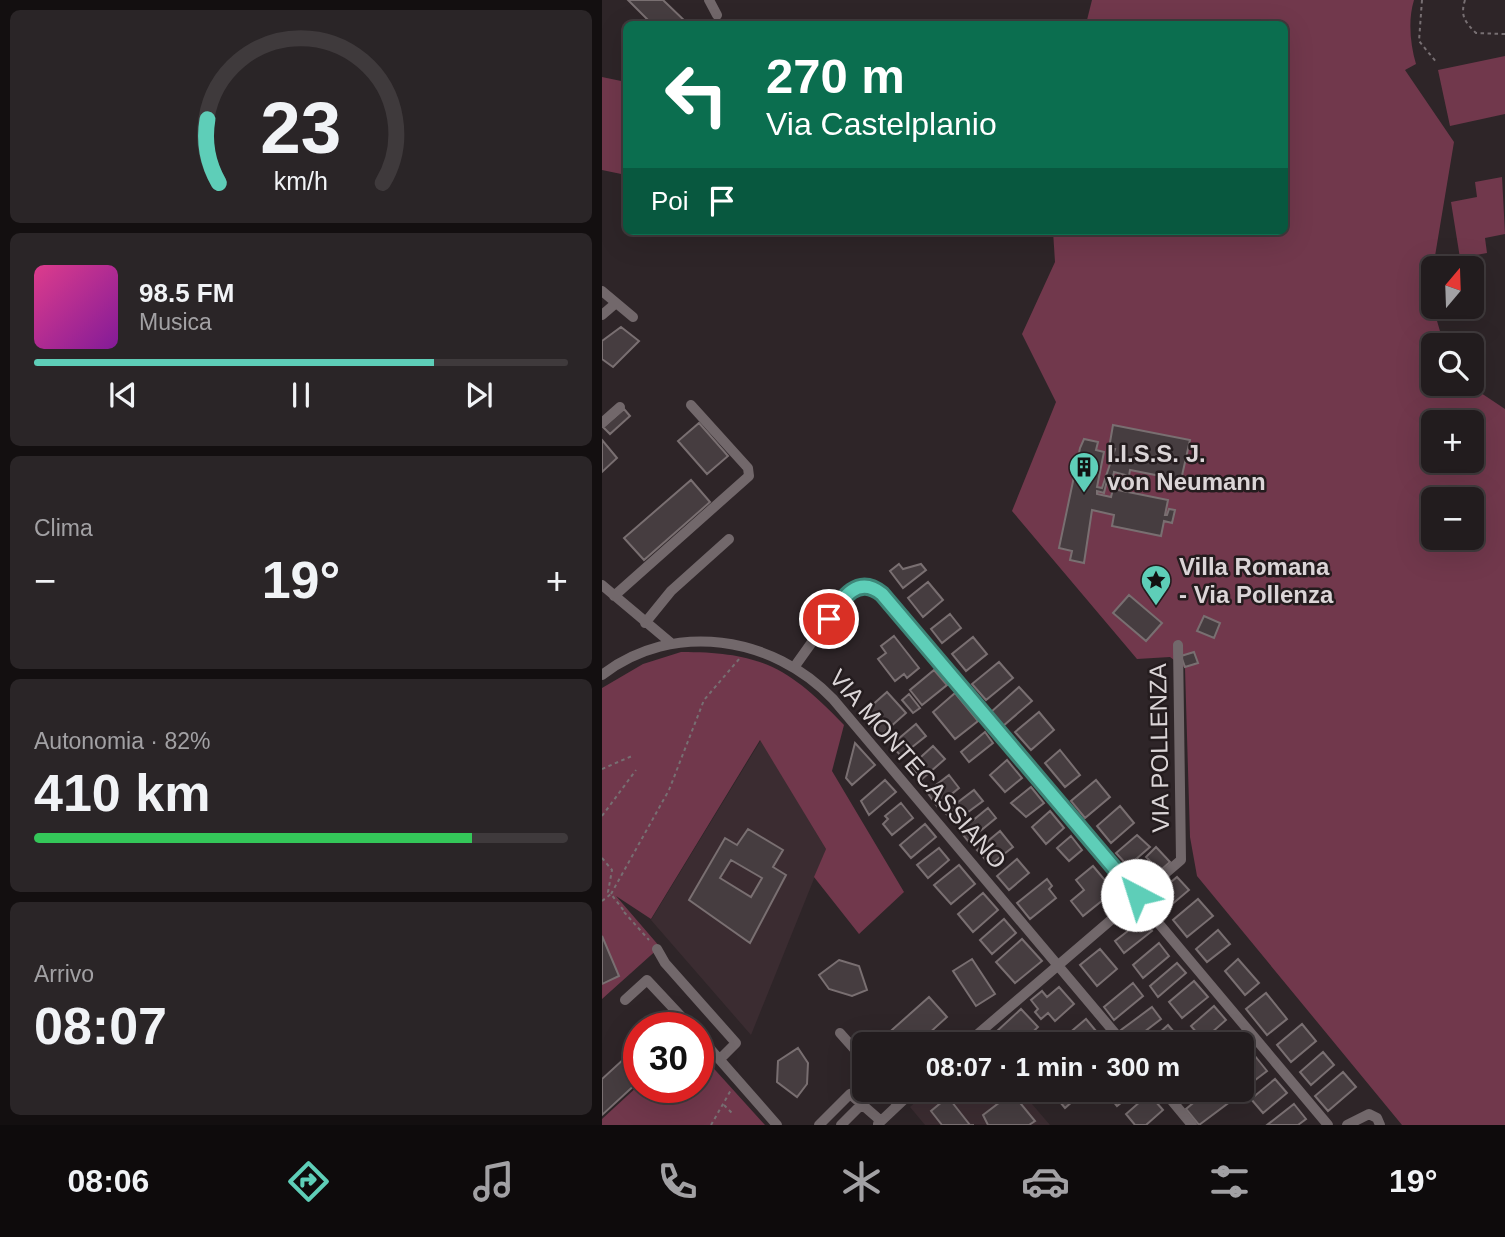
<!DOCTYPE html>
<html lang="it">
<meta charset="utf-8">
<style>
:root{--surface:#221c1e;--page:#2a2527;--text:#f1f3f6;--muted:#a2a1a4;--line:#3f3a3c;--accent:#5eceb8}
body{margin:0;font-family:Arial,sans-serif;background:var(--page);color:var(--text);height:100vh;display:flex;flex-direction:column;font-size:26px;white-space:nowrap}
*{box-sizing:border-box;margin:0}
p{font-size:23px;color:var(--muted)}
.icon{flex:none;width:38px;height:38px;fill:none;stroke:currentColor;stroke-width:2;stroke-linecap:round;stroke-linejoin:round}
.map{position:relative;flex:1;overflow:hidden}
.sheet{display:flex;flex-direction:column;gap:10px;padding:10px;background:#130f10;width:602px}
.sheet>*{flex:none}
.guide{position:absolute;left:21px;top:21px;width:665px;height:214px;border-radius:10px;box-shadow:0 7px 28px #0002,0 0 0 2px var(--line);background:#0b6e4f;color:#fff;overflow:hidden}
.needle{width:46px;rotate:19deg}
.fabs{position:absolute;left:819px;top:256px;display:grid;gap:14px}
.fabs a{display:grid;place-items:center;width:63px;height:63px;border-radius:10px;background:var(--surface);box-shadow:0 7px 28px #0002,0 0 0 2px var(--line);font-size:35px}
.speed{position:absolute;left:21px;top:1012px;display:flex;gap:14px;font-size:35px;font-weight:700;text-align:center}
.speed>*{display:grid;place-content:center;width:91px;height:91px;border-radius:50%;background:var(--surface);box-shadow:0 7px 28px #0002,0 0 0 2px var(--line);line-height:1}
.speed .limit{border:10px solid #d22;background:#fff;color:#111}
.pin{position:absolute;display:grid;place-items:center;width:60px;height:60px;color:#fff;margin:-30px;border:4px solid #fff;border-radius:50%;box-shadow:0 2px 7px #0007}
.me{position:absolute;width:77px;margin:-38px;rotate:320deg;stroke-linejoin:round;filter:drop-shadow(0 0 5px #0008)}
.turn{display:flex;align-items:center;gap:24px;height:147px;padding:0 28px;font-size:32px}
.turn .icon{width:91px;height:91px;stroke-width:2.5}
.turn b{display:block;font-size:49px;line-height:60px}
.then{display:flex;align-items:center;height:66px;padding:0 28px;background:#0003;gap:14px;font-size:26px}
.big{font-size:52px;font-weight:600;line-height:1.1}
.sheet .card{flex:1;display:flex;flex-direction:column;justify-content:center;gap:10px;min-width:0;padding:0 24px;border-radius:10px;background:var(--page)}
.sheet .dial{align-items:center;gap:0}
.dial svg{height:182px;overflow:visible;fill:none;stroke:var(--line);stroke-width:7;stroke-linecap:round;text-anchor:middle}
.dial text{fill:var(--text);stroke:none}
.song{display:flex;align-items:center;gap:21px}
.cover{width:84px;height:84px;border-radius:10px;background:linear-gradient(135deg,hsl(330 70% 55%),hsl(290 70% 35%))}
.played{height:7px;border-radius:4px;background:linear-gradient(90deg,var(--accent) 75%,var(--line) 75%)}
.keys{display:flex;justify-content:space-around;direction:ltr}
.heat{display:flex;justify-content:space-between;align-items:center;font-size:38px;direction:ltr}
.charge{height:10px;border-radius:5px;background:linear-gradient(90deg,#34c759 82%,var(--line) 0)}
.trip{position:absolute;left:250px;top:1032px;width:402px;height:70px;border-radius:10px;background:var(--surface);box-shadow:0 7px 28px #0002,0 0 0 2px var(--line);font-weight:600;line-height:70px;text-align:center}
.dock{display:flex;height:112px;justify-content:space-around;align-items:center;background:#0e0b0c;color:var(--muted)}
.dock .icon{width:49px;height:49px}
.dock .active{color:var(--accent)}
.dock b{font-size:32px;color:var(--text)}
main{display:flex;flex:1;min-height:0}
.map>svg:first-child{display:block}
</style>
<main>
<section class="sheet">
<div class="card dial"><svg viewBox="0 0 100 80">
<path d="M14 69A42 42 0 1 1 86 69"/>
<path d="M14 69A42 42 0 0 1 9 41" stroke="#5eceb8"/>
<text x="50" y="56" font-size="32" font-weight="700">23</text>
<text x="50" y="72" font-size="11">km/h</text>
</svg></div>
<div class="card">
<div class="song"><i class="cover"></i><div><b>98.5 FM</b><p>Musica</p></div></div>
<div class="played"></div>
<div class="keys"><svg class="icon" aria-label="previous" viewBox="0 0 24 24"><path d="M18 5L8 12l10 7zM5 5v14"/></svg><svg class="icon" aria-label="pause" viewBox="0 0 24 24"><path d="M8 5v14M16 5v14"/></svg><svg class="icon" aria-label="next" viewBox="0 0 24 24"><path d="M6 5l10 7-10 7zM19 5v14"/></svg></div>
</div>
<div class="card"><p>Clima</p>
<div class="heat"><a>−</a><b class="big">19°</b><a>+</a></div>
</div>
<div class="card"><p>Autonomia · 82%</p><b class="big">410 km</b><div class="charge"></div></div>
<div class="card"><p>Arrivo</p><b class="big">08:07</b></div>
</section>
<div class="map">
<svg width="903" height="1125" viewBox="0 0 903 1125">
<rect width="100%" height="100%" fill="#2e2528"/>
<path fill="#3b2c31" d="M159,740l65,109 -75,186 -100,-115z
M327,1090h91l30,35h-125l-15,-18z"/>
<path fill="#71384c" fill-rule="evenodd" d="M490,0h322c-6,19 -4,44 2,64l-11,6 49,72 -21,126v39l11,38h-11v38h33l39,26v716h-103l-205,-249 -7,-39 -5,-169 -15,-11 -33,2 -125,-148 44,-109 -34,-68 33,-72 -2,-31h231v-207h-198zM831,422h39v38h-39zM831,499h39v38h-39z
M903,56v58l-55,12 -12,-56z
M0,77l24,5v93l-24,-5z
M900,177l3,57 -20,4 2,15 -27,5 -9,-56 26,-5 -2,-15z
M79,652c81,0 108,16 163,73l-12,46 72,121 -45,42 -45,-57 12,-28 -66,-109 -109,179 -35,-23 44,51 -58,52v-311l41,-24z
M96,1051l67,74h-163v-6l37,-34 59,2z"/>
<path fill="#463d40" stroke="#796f71" stroke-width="2" fill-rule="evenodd" d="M26,0h35l25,24h-36z
M19,327l18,14 -26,26 -11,-8v-18z
M22,409l6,7 -20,18 -7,-7z
M97,423l29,33 -21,18 -29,-33z
M511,425l77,15 -9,40 -51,-10 -1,6 -15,-4 -1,5 -5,-1 -4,17 -7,-2v3l14,3 2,-8 55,11 -3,15h2l2,-6 6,1 -3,13 -8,-2 -3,15 -49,-10 2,-11 -22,-5 -8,53 -14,-3 2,-9 -13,-3 21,-100 4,-9 14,3 -2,8 8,2 -7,35 5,1 13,-39 -6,-1z
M0,440l15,18 -15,14z
M89,480l19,22 -66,58 -20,-22z
M297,564l4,5 18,-5 5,6 -23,18 -13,-17z
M326,582l15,18 -20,17 -15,-19z
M527,595l33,28 -16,18 -33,-28z
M348,614l11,14 -19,15 -11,-14z
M602,616l16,7 -6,15 -17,-7z
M292,636l25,32 -12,10 -3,-4 -9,7 -17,-22 8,-6 -5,-7z
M371,637l14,17 -21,17 -14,-17z
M592,652l4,11 -13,4 -4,-11z
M397,662l14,16 -27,22 -14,-16z
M332,670l13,15 -25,20 -12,-15z
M417,687l13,14 -29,25 -12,-14z
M285,692l19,21 -26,23 -19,-21z
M353,693l23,28 -23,18 -22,-27z
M307,694l11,14 -7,5 -11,-13z
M437,712l15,18 -23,20 -16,-18z
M314,724l10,12 -25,20 -10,-11z
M383,732l8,11 -24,19 -8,-10z
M253,743l20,22 -23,20 -6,-7z
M331,746l12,13 -23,20 -11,-13z
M458,750l20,25 -15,12 -20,-24z
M405,760l15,18 -17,14 -15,-17z
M347,775l10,13 -22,18 -10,-14z
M283,780l11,12 -27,23 -8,-14z
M494,780l14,17 -25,21 -14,-17z
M429,787l13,16 -18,14 -15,-14z
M372,790l9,11 -30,22 -8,-11z
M299,803l12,15 -21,17 -9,-11 5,-5 -3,-3z
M518,806l14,17 -23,20 -14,-17z
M386,808l8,10 -28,23 -8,-10z
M448,811l14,17 -18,16 -14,-17z
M323,824l11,13 -25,21 -11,-13z
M146,829l35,21 -10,17 13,8 -36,68 -61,-43 36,-62 12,7zM129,860l31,18 -11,19 -31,-19z
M398,831l13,16 -23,18 -13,-15z
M535,835l13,12 -22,19 -12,-13z
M469,836l11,14 -13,11 -12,-13z
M554,847l14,15 -15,13 -8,-9 4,-4 -5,-5z
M337,848l10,12 -21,18 -11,-13z
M415,859l12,14 -20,17 -12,-14z
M357,865l16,19 -24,20 -17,-19z
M491,866l21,25 -31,25 -12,-15 13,-11 -8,-10z
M575,877l12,13 -25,21 -11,-14z
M445,879l5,7 -3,3 7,9 -26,21 -13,-16z
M381,893l15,17 -25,22 -15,-18z
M596,899l15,17 -26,21 -14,-17z
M402,919l12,14 -24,21 -12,-14z
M540,920l10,11 -28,22 -9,-12z
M616,930l12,14 -23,18 -11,-13z
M0,936l17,40 -17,8z
M420,939l20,22 -27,22 -19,-21z
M557,943l10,13 -26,22 -10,-13z
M498,949l17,20 -20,17 -17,-21z
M370,959l23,35 -19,12 -23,-35z
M636,959l21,24 -14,12 -20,-24z
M237,960l20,6 8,24 -15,6 -23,-7 -10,-14z
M575,963l9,10 -28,24 -8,-11z
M592,981l14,16 -26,21 -13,-16z
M531,983l10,13 -29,24 -10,-13z
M457,987l15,17 -19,17 -7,-8 -7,6 -6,-7 3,-3 -7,-9 11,-9 5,6z
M664,993l21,26 -20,16 -21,-26z
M327,997l18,20 -31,28h-41z
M612,1006l12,14 -23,20 -12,-14z
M550,1007l9,12 -30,23 -10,-12z
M419,1009l17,18 -19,18h-10l-12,-14z
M484,1019l15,18 -9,8h-29l-3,-4z
M700,1024l14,17 -25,21 -14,-17z
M566,1025l17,20h-39z
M630,1033l9,12h-23z
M37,1045v36l-37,34v-36z
M196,1048l10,15 -1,21 -10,13 -20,-15 1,-21z
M721,1052l11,13 -23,20 -11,-13z
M653,1056l12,15 -25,19v-24z
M741,1072l13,15 -28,24 -13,-15z
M673,1079l12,14 -24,20 -12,-14z
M448,1090h30l2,3 -17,15z
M502,1090h33l-20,16z
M607,1090l9,6 5,-4 8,9 -32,24 -13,-16z
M410,1093l23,28 -6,4h-41l-5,-10z
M547,1094l14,16 -17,15h-11l-9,-11z
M346,1097l22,28h4h-32l-11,-14z
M692,1104l12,15 -8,6h-31z"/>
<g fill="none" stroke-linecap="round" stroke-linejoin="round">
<path stroke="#776f72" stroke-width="2" stroke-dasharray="3.5 3.5" stroke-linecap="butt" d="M820,0l-3,41 18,22
M863,0c-5,16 0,22 11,33l29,1
M0,769l30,-13
M0,816l34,-46
M0,858l10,12 -4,22 3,2
M9,894l58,-104 35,-90 36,-42
M0,901l9,-7 13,17
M22,912l25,28
M122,1105l9,9
M109,1125l20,-35"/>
<path stroke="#72686b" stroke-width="10" d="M107,0l8,15
M0,291l31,26
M0,315l14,-12
M0,423l18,-16
M0,585l69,58
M12,596l135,-120 -1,-8 -57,-63
M43,623l26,-32 58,-52
M193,666l52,-73 21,-7 14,8 446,531
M0,675c71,-55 171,-39 231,24l292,346
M55,949l8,14 71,80 -16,16
M23,1000l22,-20 44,47
M238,1033l24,27
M96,1035l79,90
M363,1045l216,-185 -3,-215
M255,1066l7,5
M283,1090l13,15
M561,1090l29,35
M276,1124l36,-34
M217,1125l31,-31 31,27
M239,1125l21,-21
M745,1125l22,-11 8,4 3,7"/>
</g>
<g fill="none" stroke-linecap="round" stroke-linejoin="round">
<g stroke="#3d8678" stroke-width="18">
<path id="route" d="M227,619c13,-20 28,-45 53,-25l255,301"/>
</g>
<use href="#route" stroke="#5eceb8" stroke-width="12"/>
</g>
<defs>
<g id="building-pin" transform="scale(1.575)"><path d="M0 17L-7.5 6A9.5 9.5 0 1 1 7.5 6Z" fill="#5eceb8" stroke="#241c1e"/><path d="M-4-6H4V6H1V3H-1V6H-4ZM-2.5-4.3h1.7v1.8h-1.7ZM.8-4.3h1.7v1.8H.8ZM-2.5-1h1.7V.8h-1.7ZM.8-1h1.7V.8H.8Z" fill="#111"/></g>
<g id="sight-pin" transform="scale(1.575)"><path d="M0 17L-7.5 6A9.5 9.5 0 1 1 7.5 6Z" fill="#5eceb8" stroke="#241c1e"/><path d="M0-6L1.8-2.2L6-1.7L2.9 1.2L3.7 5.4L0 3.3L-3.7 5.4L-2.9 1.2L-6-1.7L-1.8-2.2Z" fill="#111"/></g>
</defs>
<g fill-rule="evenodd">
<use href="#building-pin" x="482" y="467"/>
<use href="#sight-pin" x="554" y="580"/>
</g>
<g text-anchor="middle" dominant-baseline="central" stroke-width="5" stroke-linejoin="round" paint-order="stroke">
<g font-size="24" font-weight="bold" fill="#dbd5d7" stroke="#241c1e" text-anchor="start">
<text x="505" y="453">I.I.S.S. J.<tspan x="505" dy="28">von Neumann</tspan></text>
<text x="577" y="566">Villa Romana<tspan x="577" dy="28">- Via Pollenza</tspan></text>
</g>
<g font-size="24" fill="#dbd5d7" stroke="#241c1e">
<text transform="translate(557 748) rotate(-91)">VIA POLLENZA</text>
<text transform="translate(316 769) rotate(49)">VIA MONTECASSIANO</text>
</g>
</g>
</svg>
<div class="fabs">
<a><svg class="needle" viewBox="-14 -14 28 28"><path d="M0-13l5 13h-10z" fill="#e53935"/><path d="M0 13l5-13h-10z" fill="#a2a1a4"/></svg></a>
<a><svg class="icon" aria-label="search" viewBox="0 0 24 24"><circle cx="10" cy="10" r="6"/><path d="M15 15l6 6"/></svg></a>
<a>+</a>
<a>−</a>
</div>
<div class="speed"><div class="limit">30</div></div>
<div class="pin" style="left:227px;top:619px;background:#d93025"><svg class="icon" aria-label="arrive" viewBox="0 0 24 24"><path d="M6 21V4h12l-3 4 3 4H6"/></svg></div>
<svg class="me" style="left:535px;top:895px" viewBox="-20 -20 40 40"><circle r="19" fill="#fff"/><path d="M0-13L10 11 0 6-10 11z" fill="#5eceb8"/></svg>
<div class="trip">08:07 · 1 min · 300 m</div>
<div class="guide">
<div class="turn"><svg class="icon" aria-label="left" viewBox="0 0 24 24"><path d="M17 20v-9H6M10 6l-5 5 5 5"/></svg><div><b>270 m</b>Via Castelplanio</div></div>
<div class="then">Poi<svg class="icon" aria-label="arrive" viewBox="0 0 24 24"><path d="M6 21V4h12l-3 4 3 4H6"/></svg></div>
</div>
</div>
</main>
<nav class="dock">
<b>08:06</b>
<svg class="icon active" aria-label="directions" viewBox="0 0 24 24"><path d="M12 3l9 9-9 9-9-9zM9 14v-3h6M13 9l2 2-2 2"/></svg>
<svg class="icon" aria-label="music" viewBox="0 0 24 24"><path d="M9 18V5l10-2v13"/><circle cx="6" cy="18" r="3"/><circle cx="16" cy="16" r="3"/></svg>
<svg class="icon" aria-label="phone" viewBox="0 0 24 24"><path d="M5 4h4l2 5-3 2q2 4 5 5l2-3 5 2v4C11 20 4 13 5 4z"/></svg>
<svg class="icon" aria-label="climate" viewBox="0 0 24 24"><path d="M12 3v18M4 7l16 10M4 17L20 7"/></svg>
<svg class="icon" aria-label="car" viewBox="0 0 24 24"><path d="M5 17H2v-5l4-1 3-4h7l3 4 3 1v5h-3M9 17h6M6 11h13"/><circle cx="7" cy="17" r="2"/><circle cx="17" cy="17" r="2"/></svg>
<svg class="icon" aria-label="filters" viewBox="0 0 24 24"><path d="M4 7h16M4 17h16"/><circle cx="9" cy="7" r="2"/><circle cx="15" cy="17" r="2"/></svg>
<b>19°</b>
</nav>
